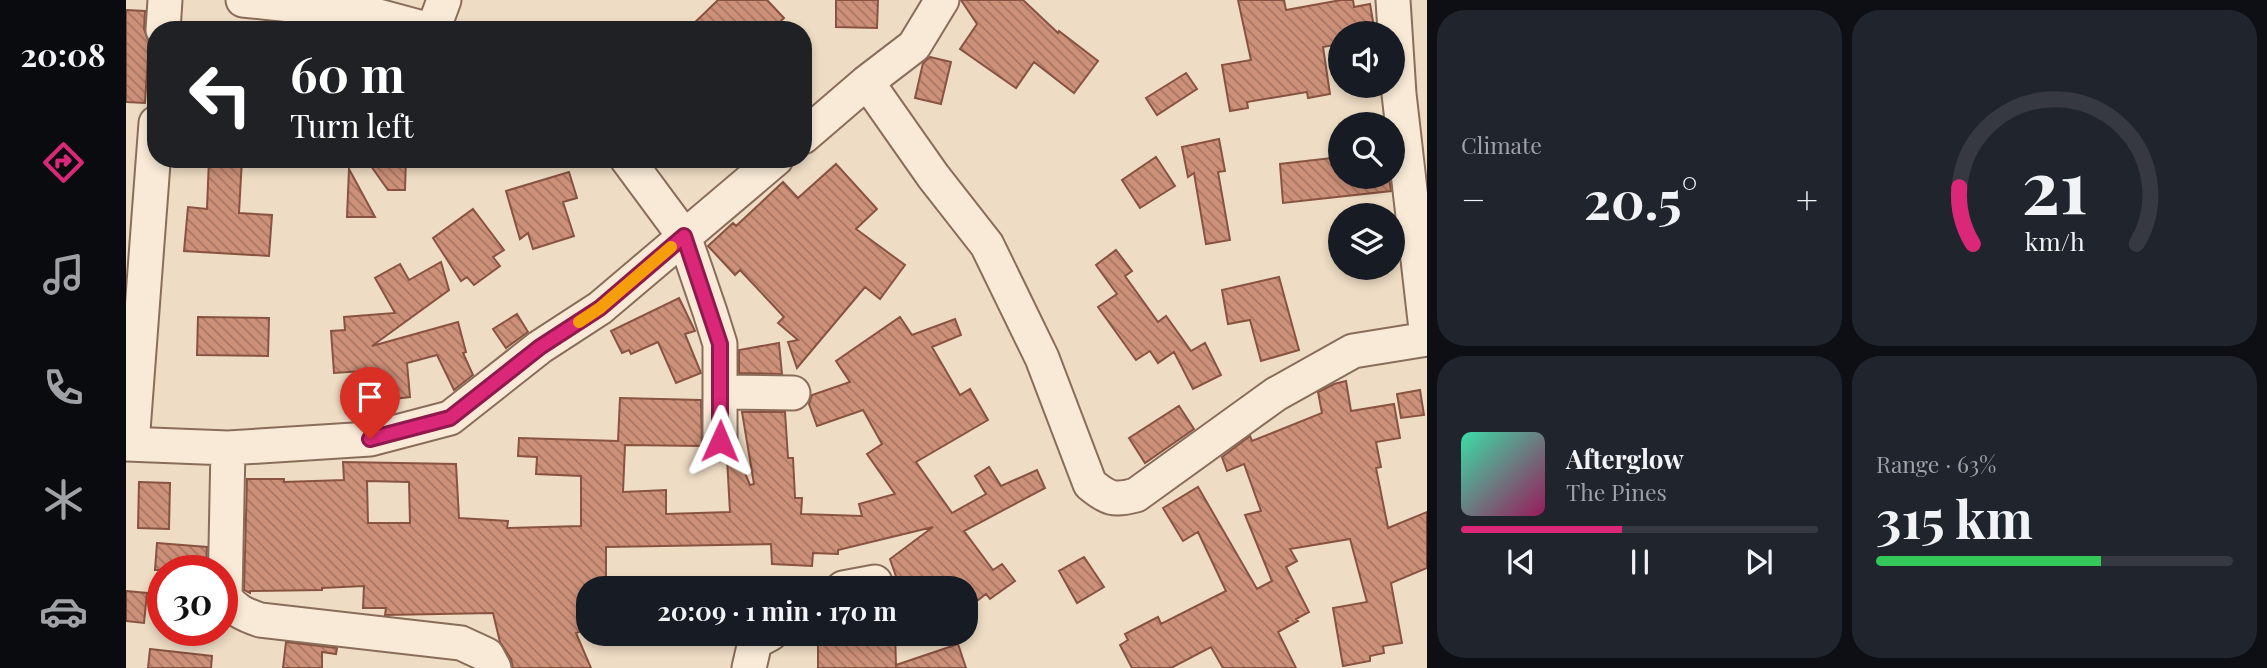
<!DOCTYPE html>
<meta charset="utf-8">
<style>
:root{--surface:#171b24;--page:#20242c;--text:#f1f3f6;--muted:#9ea1a6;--line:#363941;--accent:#db2777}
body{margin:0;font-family:"Playfair Display",serif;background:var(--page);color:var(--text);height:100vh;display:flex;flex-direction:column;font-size:26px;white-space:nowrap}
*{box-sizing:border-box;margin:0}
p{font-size:23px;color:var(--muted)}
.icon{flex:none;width:38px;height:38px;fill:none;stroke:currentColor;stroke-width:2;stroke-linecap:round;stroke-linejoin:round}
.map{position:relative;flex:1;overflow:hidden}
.panel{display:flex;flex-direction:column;gap:10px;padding:10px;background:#0d0f14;width:840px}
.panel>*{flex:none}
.hud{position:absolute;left:21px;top:21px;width:665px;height:147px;border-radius:28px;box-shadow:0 4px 10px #0003;background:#202124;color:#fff;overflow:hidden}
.buttons{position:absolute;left:1202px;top:21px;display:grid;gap:14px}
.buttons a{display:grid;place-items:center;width:77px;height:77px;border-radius:50%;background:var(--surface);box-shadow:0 4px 10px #0003;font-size:35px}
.speed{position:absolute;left:21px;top:555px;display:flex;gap:14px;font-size:35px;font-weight:700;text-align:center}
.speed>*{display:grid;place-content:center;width:91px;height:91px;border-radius:50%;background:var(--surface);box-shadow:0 4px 10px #0003;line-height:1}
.speed .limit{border:10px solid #d22;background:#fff;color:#111}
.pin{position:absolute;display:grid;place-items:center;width:60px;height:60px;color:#fff;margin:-72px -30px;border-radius:50% 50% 50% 0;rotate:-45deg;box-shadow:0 0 7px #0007}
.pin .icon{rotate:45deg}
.me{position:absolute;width:77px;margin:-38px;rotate:1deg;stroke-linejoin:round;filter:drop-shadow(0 0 5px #0008)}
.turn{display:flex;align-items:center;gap:24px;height:147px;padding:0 28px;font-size:32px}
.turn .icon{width:91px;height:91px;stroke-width:2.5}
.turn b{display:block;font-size:49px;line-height:60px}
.big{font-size:52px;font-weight:700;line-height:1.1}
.panel .widget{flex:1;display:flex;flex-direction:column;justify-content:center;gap:10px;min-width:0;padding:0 24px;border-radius:28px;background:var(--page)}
.panel .dial{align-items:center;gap:0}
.dial svg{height:182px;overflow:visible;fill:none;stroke:var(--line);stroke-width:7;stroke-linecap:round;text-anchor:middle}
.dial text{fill:var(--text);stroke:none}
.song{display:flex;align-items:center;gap:21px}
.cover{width:84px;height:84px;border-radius:10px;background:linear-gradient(135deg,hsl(160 70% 55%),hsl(330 70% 35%))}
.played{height:7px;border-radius:4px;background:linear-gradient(90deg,var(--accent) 45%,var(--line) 45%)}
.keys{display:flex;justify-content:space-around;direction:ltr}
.heat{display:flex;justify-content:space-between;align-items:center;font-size:38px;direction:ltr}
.charge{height:10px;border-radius:5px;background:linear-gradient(90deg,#34c759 63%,var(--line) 0)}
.panel .tiles{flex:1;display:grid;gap:10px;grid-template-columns:repeat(2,1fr)}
.trip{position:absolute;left:450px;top:576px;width:402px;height:70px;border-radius:28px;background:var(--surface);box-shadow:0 4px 10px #0003;font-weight:700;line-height:70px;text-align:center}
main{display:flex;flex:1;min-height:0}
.tabs{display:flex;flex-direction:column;width:126px;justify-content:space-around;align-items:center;background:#090b0e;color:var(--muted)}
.tabs .icon{width:49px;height:49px}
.tabs .active{color:var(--accent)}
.tabs b{font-size:32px;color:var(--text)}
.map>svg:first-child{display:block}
</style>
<main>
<nav class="tabs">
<b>20:08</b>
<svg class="icon active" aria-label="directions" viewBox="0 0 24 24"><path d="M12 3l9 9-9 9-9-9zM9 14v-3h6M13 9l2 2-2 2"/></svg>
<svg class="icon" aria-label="music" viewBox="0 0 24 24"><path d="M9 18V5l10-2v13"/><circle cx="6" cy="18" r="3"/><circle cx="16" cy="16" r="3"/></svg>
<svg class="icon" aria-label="phone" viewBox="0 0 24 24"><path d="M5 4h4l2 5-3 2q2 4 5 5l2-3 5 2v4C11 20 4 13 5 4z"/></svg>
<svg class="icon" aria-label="climate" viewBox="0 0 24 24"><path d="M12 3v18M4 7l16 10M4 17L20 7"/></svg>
<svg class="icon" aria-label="car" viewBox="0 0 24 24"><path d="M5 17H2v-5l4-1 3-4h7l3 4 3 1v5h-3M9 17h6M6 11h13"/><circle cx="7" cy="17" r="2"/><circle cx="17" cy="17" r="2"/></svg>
</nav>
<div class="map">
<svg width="1301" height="668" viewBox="0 0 1301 668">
<defs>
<pattern id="building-back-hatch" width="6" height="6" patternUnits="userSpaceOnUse" patternTransform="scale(1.75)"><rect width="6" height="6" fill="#cd9179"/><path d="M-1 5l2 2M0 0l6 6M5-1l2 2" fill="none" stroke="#a77663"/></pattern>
</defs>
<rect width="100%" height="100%" fill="#eedcc4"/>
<path fill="url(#building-back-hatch)" stroke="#885340" stroke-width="2" fill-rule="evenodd" d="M592,0h49l17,18 -12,12h-85z
M710,0h42l-1,28 -41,-1z
M835,0h62l35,33 1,-2 39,30 -24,32 -40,-31 -18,26 -56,-39 17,-25z
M1112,0h46l2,10 55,-10h12l1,7 16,-3 5,29h-35v11l-17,3 7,47 -22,4 -1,-6 -60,10 1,6 -18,3 -8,-46 29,-5z
M0,10l19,1 -1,18 5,13 -4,61 -19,-1z
M804,57l21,5 -10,42 -26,-6 8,-35z
M1060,73l11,16 -40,26 -11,-17z
M1093,139l6,32 -7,1 12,68 -24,4 -12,-71 -6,4 -6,-30z
M1030,157l19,29 -35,22 -18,-28z
M1214,157v20h49l2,14 -108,12 -3,-39z
M83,159h33l-3,54 33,2 -3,41 -85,-5 4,-44 19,2z
M240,159h40l-1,31h-17z
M710,164l41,45 -21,20 49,36 -25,34 -15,-12 -68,81 -9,-26 10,-2 -20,-17 6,-6 -44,-47 -5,5 -27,-29 25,-23 3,3 47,-44 15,16z
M223,169l26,48h-28z
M443,172l8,26 -14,4 11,34 -41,13 -5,-16 -8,6 -14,-48z
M347,209l31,41 -11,7 7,9 -26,19 -7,-8 -6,4 -28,-43z
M990,250l16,21 -7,5 33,46 8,-6 25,35 14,-8 16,32 -28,14 -19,-37 -16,11 -8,-12 -14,9 -38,-53 19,-13 -21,-29z
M315,262l8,28 -77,56 86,-24 8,30 -3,1 10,22 -19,15 -17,-35 -30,8 3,34 -43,5 -3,-31 -30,2 -3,-42 14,-1 -1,-13 51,-4 -20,-35 25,-14 9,16z
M1153,277l20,73 -38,11 -11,-41 -22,4 -6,-34z
M553,298l16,33 -10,3 16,39 -25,10 -18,-41 -27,12 -2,-4 -7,3 -11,-22z
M391,314l11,18 -22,16 -13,-19z
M72,317l71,1 -1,38 -71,-1z
M774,317l12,18 43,-16 6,16 -29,12 28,48 10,-6 18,31 -72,42 36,51 34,-19 -11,-18 14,-9 12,19 36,-16 8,18 -81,43 29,39 9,-6 13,17 -25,18 -4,-5 -13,10 -7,-10v-6h-59l-6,-9 -3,3 -8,-23 43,-32 -95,23v4l-25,-1 -1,13 -40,-2 -1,-20 -165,3v41h-18v41l-12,4 15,35h-78l-2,-9 -11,-17 -7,-29 -108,2 1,-7h-23l1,-22 -42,2v2l-72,1v2l-6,-3 3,-111h37v3l60,-2 -1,-18 113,2 3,54 49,3 -1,7 74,-2v-50l-45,-2 1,-17 -19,-1 1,-18 99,3 2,-43 81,2 1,46 -77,-1 -2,47 43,-2v24l64,-2 -3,-54 9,-6 14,33 4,-1 -12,-72h43l3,46h5l2,40h7l-1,16 61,2 -3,-12 36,-10 -28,-40 15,-10 -19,-34 -46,16 -8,-22 3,-9 38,-13 -14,-21zM241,481l42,1 1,41h-42z
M653,343l3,31 -43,-1v-23z
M1220,381l5,30 43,-7 6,34 -24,4 5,25 -5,1 12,60 39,-16v56l-36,15 11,60 -19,3 1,7 -14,3v5l-27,5 -10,-58 34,-6 -17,-63 -60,10 7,12 -11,6 23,45 -13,7 2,2 -20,11 18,36h-73l-12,-21 -40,21h-39l-12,-23 8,-5 -3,-6 33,-17 3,7 65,-33 -28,-59 -15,9 -20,-33 35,-21 59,102 15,-8 -27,-66 16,-4 -17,-47 -17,7 -5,-14 28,-21 2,5 70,-28 -4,-21 16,-8z
M1294,390l4,25 -23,3 -4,-24z
M1053,406l15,23 -49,34 -16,-25z
M13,482l31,1 -1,46 -31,-1z
M31,543l50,4 -1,23h-51z
M958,557l20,30 -27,16 -18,-32z
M0,591l21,2 -3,30 -18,-2z
M692,634h77l1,31 62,-21 8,24h-70v-3v3h-78z
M160,642l51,6 -1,6 -14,-2v16h-39z
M24,649l62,7 -1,12h-63z"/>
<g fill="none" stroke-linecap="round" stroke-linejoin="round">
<g stroke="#896d5a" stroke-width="37">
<path id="minor" d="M117,0l124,13 63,17
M1267,0l6,94 28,244
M37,30l2,-30
M307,30l11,-30
M741,82l66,94 54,69 55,113 48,126c18,15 24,17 46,11l140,-101 77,-43 74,-12
M677,137l64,-55 47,-36 28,-46
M501,159l57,77 26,76 10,32v97
M595,392l72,1
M0,444l102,4 142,-9 80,-21 90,-71 60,-39 176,-149
M6,444l24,-321
M102,448l-3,149c9,13 20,18 35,23l201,23 26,12 7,13
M717,588l32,-6
M623,668l6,-26 15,-8"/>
</g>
<use href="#minor" stroke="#f9ead7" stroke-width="33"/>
</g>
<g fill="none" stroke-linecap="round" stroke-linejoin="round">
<g stroke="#8e194d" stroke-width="18">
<path id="route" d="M244,439l80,-21 90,-71 60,-39 84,-72 36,108v97"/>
</g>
<use href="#route" stroke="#db2777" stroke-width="12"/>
<path stroke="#f59e0b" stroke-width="12" d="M453,322l21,-14 71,-61"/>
</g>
</svg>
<div class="buttons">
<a><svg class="icon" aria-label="sound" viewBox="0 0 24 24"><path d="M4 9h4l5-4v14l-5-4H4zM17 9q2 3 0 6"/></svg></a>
<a><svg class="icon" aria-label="search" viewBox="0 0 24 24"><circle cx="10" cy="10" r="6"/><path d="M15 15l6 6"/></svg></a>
<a><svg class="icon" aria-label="layers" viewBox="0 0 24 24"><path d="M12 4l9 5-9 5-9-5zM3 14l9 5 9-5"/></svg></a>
</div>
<div class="speed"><div class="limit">30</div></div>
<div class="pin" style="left:244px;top:439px;background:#d93025"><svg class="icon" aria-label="arrive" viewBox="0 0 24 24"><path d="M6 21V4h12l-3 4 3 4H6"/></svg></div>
<svg class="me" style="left:594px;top:441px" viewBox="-20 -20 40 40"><path d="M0-17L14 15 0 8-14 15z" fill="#db2777" stroke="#fff" stroke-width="4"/></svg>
<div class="trip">20:09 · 1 min · 170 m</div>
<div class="hud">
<div class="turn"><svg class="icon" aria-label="left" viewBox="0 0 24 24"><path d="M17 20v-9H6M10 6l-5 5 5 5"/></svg><div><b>60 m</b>Turn left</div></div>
</div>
</div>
<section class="panel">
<div class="tiles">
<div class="widget"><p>Climate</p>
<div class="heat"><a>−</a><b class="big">20.5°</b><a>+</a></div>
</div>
<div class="widget dial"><svg viewBox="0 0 100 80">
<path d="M14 69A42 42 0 1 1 86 69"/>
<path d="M14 69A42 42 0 0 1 8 44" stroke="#db2777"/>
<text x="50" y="56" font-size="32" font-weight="700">21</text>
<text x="50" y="72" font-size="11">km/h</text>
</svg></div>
<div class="widget">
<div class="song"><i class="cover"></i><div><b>Afterglow</b><p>The Pines</p></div></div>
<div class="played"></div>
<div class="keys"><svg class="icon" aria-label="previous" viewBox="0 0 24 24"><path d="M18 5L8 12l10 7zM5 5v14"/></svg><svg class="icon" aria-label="pause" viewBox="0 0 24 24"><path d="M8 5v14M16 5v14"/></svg><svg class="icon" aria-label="next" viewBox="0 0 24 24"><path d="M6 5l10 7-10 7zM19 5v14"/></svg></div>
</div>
<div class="widget"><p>Range · 63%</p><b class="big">315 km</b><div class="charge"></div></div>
</div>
</section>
</main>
